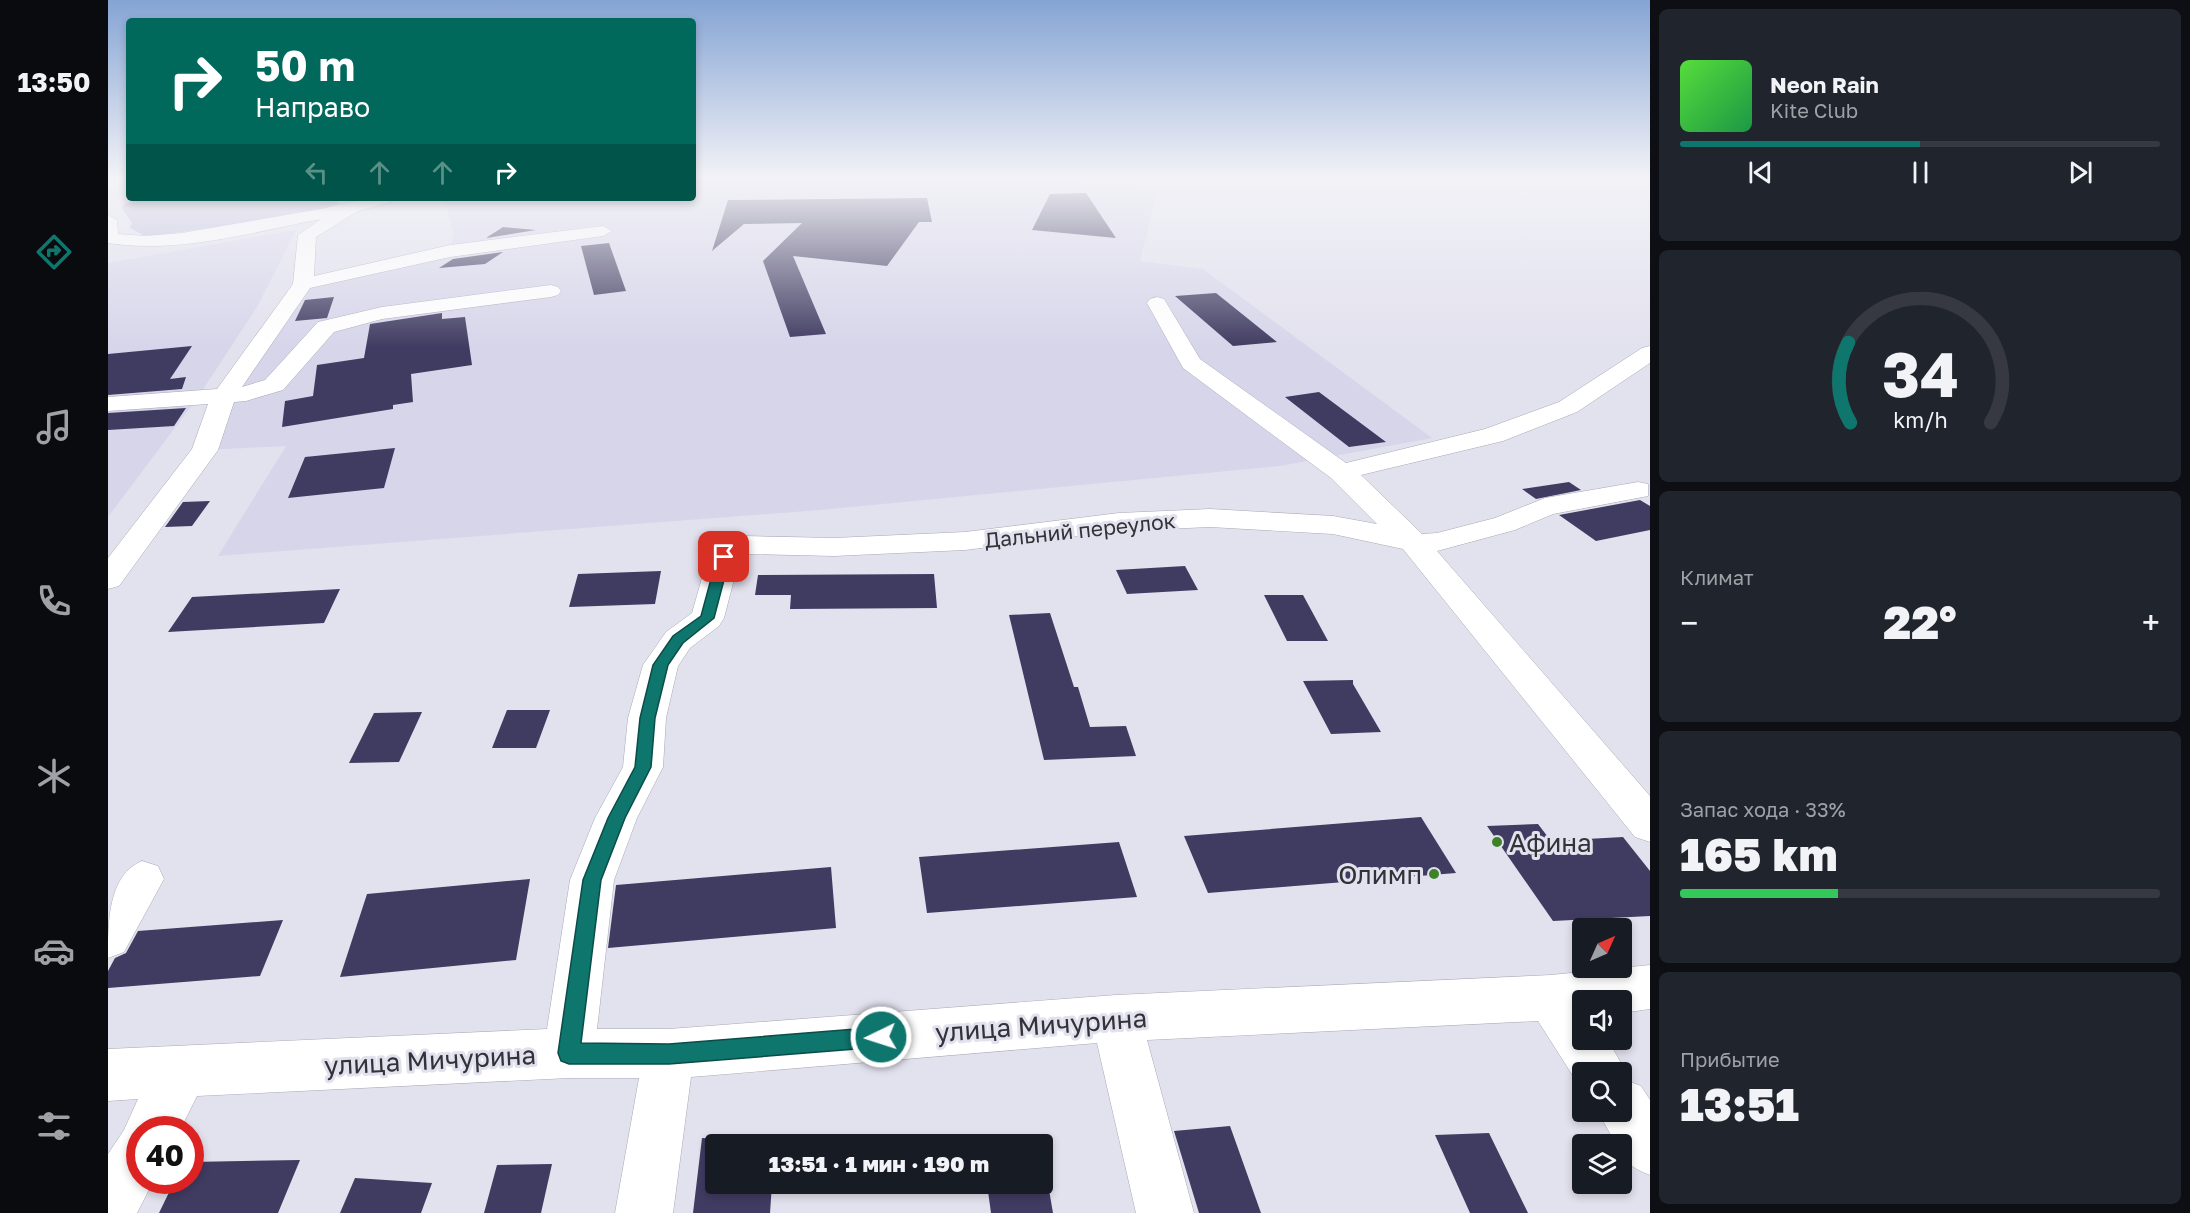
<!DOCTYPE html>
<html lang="ru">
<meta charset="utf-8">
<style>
:root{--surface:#171b24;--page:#20242c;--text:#f1f3f6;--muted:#9ea1a6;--line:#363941;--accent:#0f766e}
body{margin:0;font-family:"Golos Text",sans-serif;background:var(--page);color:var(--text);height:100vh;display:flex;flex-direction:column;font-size:22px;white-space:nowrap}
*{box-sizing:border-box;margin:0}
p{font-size:20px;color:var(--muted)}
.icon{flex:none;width:33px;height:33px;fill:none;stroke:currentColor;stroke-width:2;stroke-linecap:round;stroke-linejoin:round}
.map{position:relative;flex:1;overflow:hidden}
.sheet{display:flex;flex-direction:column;gap:9px;padding:9px;background:#0d0f14;width:540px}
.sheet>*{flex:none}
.hud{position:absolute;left:18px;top:18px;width:570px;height:183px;border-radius:6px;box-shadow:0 3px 9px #0003;background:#00695c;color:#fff;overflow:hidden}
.needle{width:39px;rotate:45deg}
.tools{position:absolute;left:1464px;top:918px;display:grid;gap:12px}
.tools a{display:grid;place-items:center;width:60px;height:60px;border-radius:6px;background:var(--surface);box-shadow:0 3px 9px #0003;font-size:30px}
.speed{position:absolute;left:18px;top:1116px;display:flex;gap:12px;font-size:30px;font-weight:700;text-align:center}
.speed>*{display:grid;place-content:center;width:78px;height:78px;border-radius:50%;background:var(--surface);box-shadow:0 3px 9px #0003;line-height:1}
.speed .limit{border:9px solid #d22;background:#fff;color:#111}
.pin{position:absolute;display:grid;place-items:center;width:51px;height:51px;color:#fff;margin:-26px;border-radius:12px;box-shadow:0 3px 9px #0006}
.me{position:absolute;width:66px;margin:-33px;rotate:266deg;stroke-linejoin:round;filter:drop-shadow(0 0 4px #0008)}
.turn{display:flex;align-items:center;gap:21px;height:126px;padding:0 30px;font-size:27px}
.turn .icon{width:78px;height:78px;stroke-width:2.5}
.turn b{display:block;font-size:42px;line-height:51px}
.lanes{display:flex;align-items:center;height:57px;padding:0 30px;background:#0003;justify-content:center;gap:30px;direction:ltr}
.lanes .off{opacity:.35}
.big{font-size:45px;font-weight:800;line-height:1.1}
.sheet .widget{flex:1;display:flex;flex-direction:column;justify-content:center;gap:9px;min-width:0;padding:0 21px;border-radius:9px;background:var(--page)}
.sheet .dial{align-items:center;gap:0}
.dial svg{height:156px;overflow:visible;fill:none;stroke:var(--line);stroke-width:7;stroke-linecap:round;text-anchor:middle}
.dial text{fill:var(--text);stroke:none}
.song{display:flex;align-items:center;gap:18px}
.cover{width:72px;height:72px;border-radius:9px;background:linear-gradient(135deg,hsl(110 70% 55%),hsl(140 70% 35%))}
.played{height:6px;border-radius:3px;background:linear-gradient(90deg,var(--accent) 50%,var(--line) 50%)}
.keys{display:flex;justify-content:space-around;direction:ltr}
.heat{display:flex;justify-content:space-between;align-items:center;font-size:33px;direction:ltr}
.charge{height:9px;border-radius:4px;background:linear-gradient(90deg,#34c759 33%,var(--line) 0)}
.trip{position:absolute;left:597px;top:1134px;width:348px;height:60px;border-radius:6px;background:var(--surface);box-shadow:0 3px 9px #0003;font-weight:800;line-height:60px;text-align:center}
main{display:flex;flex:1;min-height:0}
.tabs{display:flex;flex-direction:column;width:108px;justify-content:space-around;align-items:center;background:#090b0e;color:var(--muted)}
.tabs .icon{width:42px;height:42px}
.tabs .selected{color:var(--accent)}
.tabs b{font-size:27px;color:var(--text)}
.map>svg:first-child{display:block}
</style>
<main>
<nav class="tabs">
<b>13:50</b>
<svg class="icon selected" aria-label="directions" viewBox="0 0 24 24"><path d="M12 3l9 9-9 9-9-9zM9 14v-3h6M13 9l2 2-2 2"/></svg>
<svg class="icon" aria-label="music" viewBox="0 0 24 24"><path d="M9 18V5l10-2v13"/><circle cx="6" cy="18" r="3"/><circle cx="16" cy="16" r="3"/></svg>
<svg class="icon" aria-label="phone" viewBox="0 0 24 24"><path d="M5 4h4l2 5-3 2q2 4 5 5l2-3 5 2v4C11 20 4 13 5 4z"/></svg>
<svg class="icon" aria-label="climate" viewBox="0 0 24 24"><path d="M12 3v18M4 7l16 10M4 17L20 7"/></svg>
<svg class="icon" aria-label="car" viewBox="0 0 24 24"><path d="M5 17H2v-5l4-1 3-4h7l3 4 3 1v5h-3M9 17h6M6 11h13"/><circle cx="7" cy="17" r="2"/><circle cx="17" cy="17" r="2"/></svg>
<svg class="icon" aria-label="filters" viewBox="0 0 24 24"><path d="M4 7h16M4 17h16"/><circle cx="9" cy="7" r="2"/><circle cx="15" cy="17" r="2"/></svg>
</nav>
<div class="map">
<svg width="1542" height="1213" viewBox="0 0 1542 1213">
<rect width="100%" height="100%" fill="#e2e1ee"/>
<path fill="#d7d5ea" d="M585,177h383l4,8 77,6 -17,70 63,8 229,169 -152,28 -460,44 -602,46 68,-110 -81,4 12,-53 86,-113 147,-33 4,-18 -7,-22 2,-4 -9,-9h253z
M188,230l-39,77 -59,90 -90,120v-254z"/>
<path fill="#bbb8d8" d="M42,198h185l4,5 -17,8 -161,24h-18l-13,-7 2,-5 -10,-15 2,-4z"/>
<path fill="#403b61" d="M978,193l30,45 -84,-8 18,-36z
M819,198l5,24h-13l-32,44 -94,-10 33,78 -36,3 -27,-76 39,-38 -58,1 -32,27 16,-51z
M395,227l33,3 -50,8z
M501,243l17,48 -32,4 -13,-49z
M395,252l-18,12 -46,4 14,-9z
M1108,293l61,49 -44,4 -58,-50z
M226,297l-7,21 -32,3 10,-21z
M334,313v6l23,-2 7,48 -61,9 2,28 -20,3v4l-111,18 3,-26 28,-5 4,-31 47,-7 6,-34z
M84,346l-22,33 16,-2 -4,12 -74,6v-41z
M1211,392l67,50 -37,5 -64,-50z
M78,408l-12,18 -66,4v-17z
M287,448l-11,40 -96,10 17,-41z
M1461,482l12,8 -45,9 -14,-10z
M1532,500l10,6v24l-54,11 -37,-26z
M102,501l-18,25 -27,1 18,-25z
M1077,566l13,24 -71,4 -11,-24z
M553,571l-6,33 -86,3 9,-33z
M826,574l3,34 -147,1 1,-14h-36l3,-20z
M232,589l-16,34 -156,9 24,-35z
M1156,595h39l25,46h-41z
M942,613l24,74h4l12,40 36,-1 10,30 -92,4 -35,-145z
M1245,680v4l28,48 -50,2 -28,-53z
M399,710h43l-14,38h-44z
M314,712l-23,50 -50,1 25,-50z
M1313,817l35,56 -248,20 -24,-57z
M1430,824l13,17 72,-4 27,34v45l-97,5 -66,-95z
M1011,842l18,55 -210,16 -8,-56z
M723,867l5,61 -228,20 8,-63z
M422,879l-14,81 -176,17 27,-83z
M175,920l-23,56 -152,12v-17l7,-13 11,-5 12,-22z
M1122,1126l31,87h-62l-25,-82z
M1381,1133l39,80h-58l-35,-78z
M594,1138l14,1v45h56l-2,29h-77z
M192,1160l-22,53h-119l16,-33h15v-18z
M444,1164l-11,49h-57l13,-48z
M247,1178l77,5 -11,30h-81z
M879,1184h61l5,29h-62z"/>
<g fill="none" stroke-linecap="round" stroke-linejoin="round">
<g stroke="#a9a8b5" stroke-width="1">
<path id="minor" d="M7,177h14v6l-21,6v-10z
M260,198h25l-2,4 -33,9 -42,26 -2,39 136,-31 153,-19 9,5 -9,5 -153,21 -140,31 -68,99 23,-7 53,-58 64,-15 169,-22 7,2 3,4 -3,4 -7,2 -169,22 -48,13 -51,58 -37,11 -12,1 -16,48 -99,136 -11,3v-31l84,-109 16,-45 -100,7v-14l109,-8 76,-105 5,-49 23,-16c-68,13 -143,35 -213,24v-28l9,5 1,14 27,2 37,-3 139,-24z
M1049,297l7,2 36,60 146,104 139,-34 74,-27 83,-54 8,-2v17l-73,49 -74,29 -142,34 61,59 15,-1 58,-15 50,-20 93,-16 10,2v12l-95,18 -38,16 -78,21 213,245v46l-15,-5 -232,-288 -70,-15 -123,-7 -91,4 -154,19 -131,6 -87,-2 -8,6 -15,58 -5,8 -29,22 -12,18 -12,52 -3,49 -26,51 -23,62 -17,149h72l447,-34 435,-20 99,-10v44l-28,4v-13h-40v40h26l18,32 -3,7 18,7 9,14v75c-15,-6 -28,-12 -28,-31h-6l-18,-32h24v-40h-40v18l-44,-69 -391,19 47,173h-58l-39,-170 -406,34 -18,136h-58l24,-135h-70l-372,18 -17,34h-40v50h14l-17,33h-29v-59l16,-24 14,-31 -30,2v-52l439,-20 23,-149 25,-62 28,-51 5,-49 15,-53 23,-33 26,-19 16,-56 13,-15 23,-6 90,2 131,-6 154,-19 91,-4 123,7 44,8 -46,-46 -148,-110 -36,-65 3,-4z
M34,861l16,5 6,13 -40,73 -16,6c0,-36 0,-83 34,-97z"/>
</g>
<use href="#minor" fill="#fff" fill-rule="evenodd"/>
</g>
<linearGradient id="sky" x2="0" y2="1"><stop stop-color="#85a4d4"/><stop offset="0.51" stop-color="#f2f2f7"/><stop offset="1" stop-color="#f2f2f7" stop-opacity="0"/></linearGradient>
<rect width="1542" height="347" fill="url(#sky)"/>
<path fill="#0f766e" stroke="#0a4d48" stroke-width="1.5" d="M616,553l6,4 -16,61 -31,25 -15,22 -13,53 -4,49 -26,51 -24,62 -20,163 88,1 212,-17 7,3 3,7 -3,7 -7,3 -212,17h-100l-8,-3 -3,-8 25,-173 25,-62 27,-51 5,-49 13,-53 20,-29 28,-20 16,-59z"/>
<g fill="#3d8227" stroke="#e2e1ee" stroke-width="2">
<circle cx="1389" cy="842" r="6"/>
<circle cx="1326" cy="874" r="6"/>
</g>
<g text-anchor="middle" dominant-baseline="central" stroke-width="6" stroke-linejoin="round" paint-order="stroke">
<g font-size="21" fill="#333238" stroke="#e2e1ee">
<text transform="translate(972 530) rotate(-6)">Дальний переулок</text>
</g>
<g font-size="26" fill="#333238" stroke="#e2e1ee" text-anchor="start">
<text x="1401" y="842">Афина</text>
<text x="1314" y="874" text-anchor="end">Олимп</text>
</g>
<g font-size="26" fill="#333238" stroke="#e2e1ee">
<text transform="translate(933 1025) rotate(-4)">улица Мичурина</text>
<text transform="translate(322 1060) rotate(-3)">улица Мичурина</text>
</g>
</g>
</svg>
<div class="tools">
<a><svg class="needle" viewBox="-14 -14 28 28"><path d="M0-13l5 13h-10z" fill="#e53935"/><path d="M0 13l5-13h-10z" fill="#9ea1a6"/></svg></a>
<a><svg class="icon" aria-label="sound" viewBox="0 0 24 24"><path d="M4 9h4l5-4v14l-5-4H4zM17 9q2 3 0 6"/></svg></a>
<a><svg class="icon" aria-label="search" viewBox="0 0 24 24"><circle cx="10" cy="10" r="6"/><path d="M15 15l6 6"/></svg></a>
<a><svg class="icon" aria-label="layers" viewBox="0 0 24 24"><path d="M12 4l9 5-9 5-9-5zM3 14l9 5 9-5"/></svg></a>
</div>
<div class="speed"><div class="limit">40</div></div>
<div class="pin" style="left:616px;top:557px;background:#d93025"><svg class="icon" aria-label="arrive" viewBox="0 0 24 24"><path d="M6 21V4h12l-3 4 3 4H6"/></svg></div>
<svg class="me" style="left:773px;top:1037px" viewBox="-20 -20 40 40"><circle r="17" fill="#0f766e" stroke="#fff" stroke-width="3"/><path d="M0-11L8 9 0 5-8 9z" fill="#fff"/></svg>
<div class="trip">13:51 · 1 мин · 190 m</div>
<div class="hud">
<div class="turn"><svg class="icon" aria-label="right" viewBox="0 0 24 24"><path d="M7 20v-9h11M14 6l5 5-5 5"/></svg><div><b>50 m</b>Направо</div></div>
<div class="lanes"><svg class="icon off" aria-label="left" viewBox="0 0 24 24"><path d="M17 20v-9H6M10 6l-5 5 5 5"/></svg><svg class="icon off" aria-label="ahead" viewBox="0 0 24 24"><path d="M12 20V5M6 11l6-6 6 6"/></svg><svg class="icon off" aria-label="ahead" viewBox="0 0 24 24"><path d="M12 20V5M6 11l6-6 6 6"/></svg><svg class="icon" aria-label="right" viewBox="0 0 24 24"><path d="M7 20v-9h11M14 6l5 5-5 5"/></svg></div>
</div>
</div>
<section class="sheet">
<div class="widget">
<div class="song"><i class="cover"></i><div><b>Neon Rain</b><p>Kite Club</p></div></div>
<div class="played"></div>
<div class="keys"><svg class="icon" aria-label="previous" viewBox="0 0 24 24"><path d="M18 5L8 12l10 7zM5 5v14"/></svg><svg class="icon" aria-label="pause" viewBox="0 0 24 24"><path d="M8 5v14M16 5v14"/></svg><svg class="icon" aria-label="next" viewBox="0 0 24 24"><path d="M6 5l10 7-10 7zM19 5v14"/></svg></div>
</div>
<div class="widget dial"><svg viewBox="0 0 100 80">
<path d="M14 69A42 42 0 1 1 86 69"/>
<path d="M14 69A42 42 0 0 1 13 28" stroke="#0f766e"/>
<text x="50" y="56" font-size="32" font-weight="700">34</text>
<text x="50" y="72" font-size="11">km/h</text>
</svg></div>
<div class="widget"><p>Климат</p>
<div class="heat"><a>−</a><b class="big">22°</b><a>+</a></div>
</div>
<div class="widget"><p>Запас хода · 33%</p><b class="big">165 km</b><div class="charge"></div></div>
<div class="widget"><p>Прибытие</p><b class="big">13:51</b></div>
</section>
</main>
